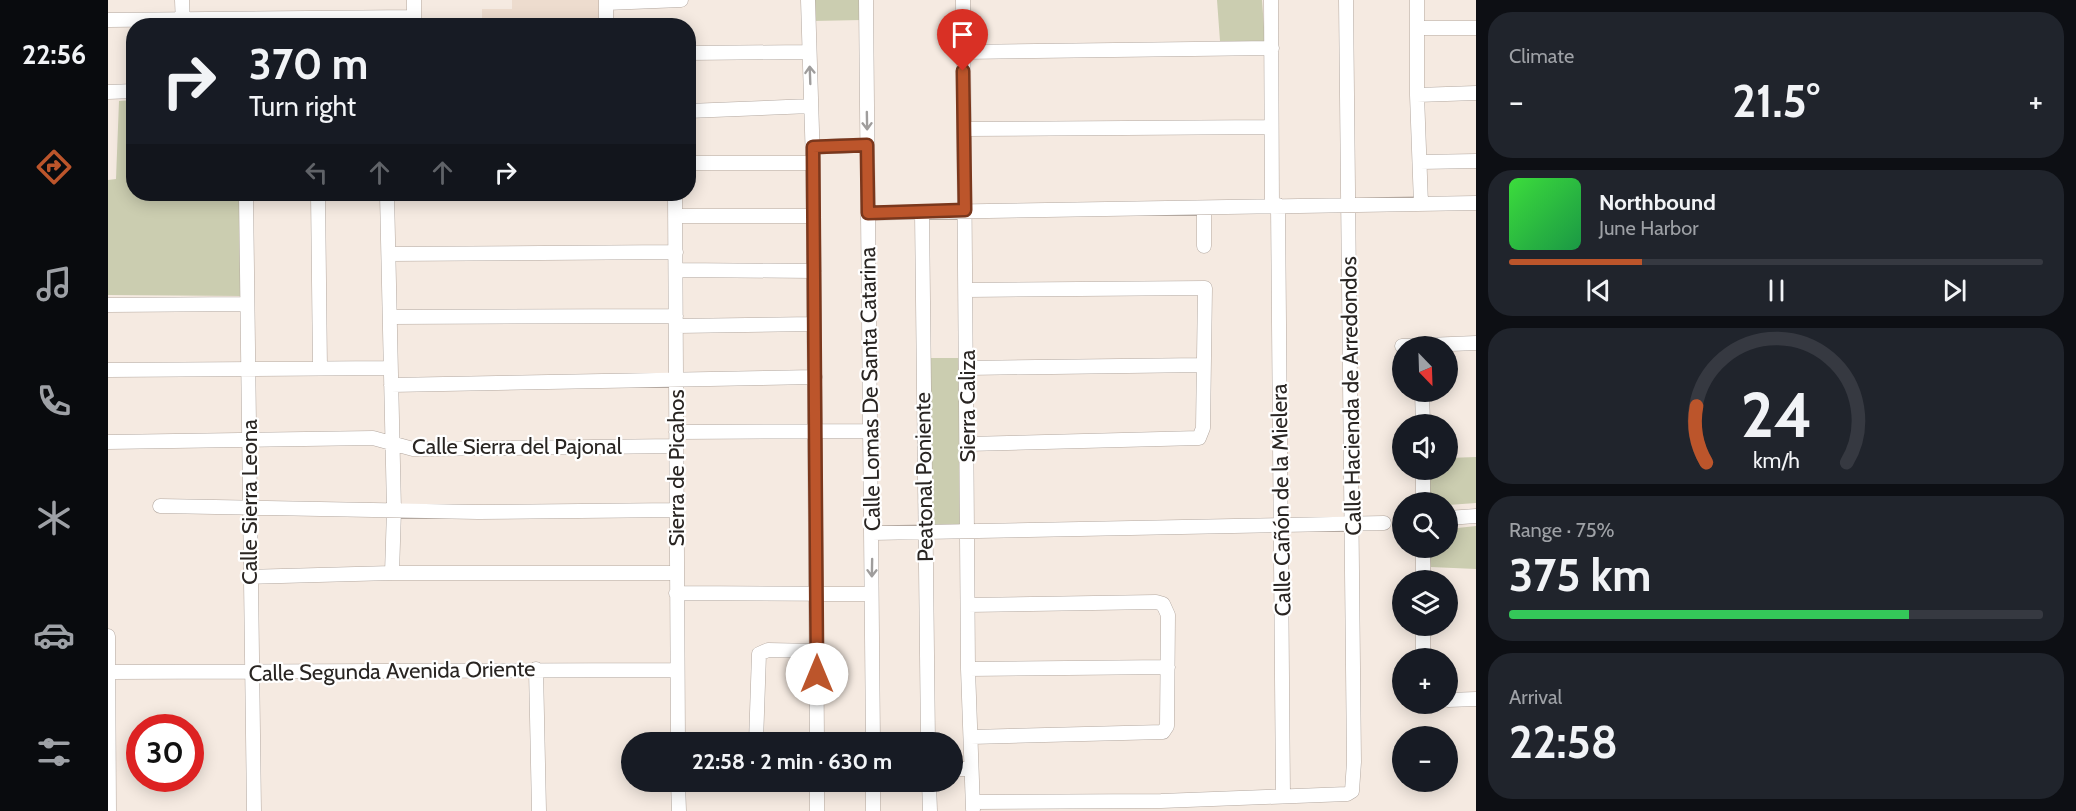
<!DOCTYPE html>
<meta charset="utf-8">
<style>
:root{--surface:#171b24;--page:#20242c;--text:#f1f3f6;--muted:#9ea1a6;--line:#363941;--accent:#bc552b}
body{margin:0;font-family:Cabin,sans-serif;background:var(--page);color:var(--text);height:100vh;display:flex;flex-direction:column;font-size:22px;white-space:nowrap}
*{box-sizing:border-box;margin:0}
p{font-size:20px;color:var(--muted)}
.icon{flex:none;width:33px;height:33px;fill:none;stroke:currentColor;stroke-width:2;stroke-linecap:round;stroke-linejoin:round}
.map{position:relative;flex:1;overflow:hidden}
.panel{display:flex;flex-direction:column;gap:12px;padding:12px;background:#0d0f14;width:600px}
.panel>*{flex:none}
.hud{position:absolute;left:18px;top:18px;width:570px;height:183px;border-radius:24px;box-shadow:0 3px 15px #0003;background:#171b24;color:var(--text);overflow:hidden}
.needle{width:39px;rotate:157deg}
.controls{position:absolute;left:1284px;top:336px;display:grid;gap:12px}
.controls a{display:grid;place-items:center;width:66px;height:66px;border-radius:50%;background:var(--surface);box-shadow:0 3px 15px #0003;font-size:30px}
.speed{position:absolute;left:18px;top:714px;display:flex;gap:12px;font-size:30px;font-weight:700;text-align:center}
.speed>*{display:grid;place-content:center;width:78px;height:78px;border-radius:50%;background:var(--surface);box-shadow:0 3px 15px #0003;line-height:1}
.speed .limit{border:9px solid #d22;background:#fff;color:#111}
.pin{position:absolute;display:grid;place-items:center;width:51px;height:51px;color:#fff;margin:-62px -26px;border-radius:50% 50% 50% 0;rotate:-45deg;box-shadow:0 0 6px #0007}
.pin .icon{rotate:45deg}
.me{position:absolute;width:66px;margin:-33px;rotate:0deg;stroke-linejoin:round;filter:drop-shadow(0 0 4px #0008)}
.turn{display:flex;align-items:center;gap:21px;height:126px;padding:0 24px;font-size:27px}
.turn .icon{width:78px;height:78px;stroke-width:2.5}
.turn b{display:block;font-size:42px;line-height:51px}
.lanes{display:flex;align-items:center;height:57px;padding:0 24px;background:#0003;justify-content:center;gap:30px;direction:ltr}
.lanes .off{opacity:.35}
.big{font-size:45px;font-weight:800;line-height:1.1}
.panel .tile{flex:1;display:flex;flex-direction:column;justify-content:center;gap:9px;min-width:0;padding:0 21px;border-radius:24px;background:var(--page)}
.panel .dial{align-items:center;gap:0}
.dial svg{height:156px;overflow:visible;fill:none;stroke:var(--line);stroke-width:7;stroke-linecap:round;text-anchor:middle}
.dial text{fill:var(--text);stroke:none}
.song{display:flex;align-items:center;gap:18px}
.cover{width:72px;height:72px;border-radius:9px;background:linear-gradient(135deg,hsl(120 70% 55%),hsl(140 70% 35%))}
.played{height:6px;border-radius:3px;background:linear-gradient(90deg,var(--accent) 25%,var(--line) 25%)}
.keys{display:flex;justify-content:space-around;direction:ltr}
.heat{display:flex;justify-content:space-between;align-items:center;font-size:33px;direction:ltr}
.charge{height:9px;border-radius:4px;background:linear-gradient(90deg,#34c759 75%,var(--line) 0)}
.trip{position:absolute;left:513px;top:732px;width:342px;height:60px;border-radius:30px;background:var(--surface);box-shadow:0 3px 15px #0003;font-weight:800;line-height:60px;text-align:center}
main{display:flex;flex:1;min-height:0}
.dock{display:flex;flex-direction:column;width:108px;justify-content:space-around;align-items:center;background:#090b0e;color:var(--muted)}
.dock .icon{width:42px;height:42px}
.dock .current{color:var(--accent)}
.dock b{font-size:27px;color:var(--text)}
.map>svg:first-child{display:block}
</style>
<main>
<nav class="dock">
<b>22:56</b>
<svg class="icon current" aria-label="directions" viewBox="0 0 24 24"><path d="M12 3l9 9-9 9-9-9zM9 14v-3h6M13 9l2 2-2 2"/></svg>
<svg class="icon" aria-label="music" viewBox="0 0 24 24"><path d="M9 18V5l10-2v13"/><circle cx="6" cy="18" r="3"/><circle cx="16" cy="16" r="3"/></svg>
<svg class="icon" aria-label="phone" viewBox="0 0 24 24"><path d="M5 4h4l2 5-3 2q2 4 5 5l2-3 5 2v4C11 20 4 13 5 4z"/></svg>
<svg class="icon" aria-label="climate" viewBox="0 0 24 24"><path d="M12 3v18M4 7l16 10M4 17L20 7"/></svg>
<svg class="icon" aria-label="car" viewBox="0 0 24 24"><path d="M5 17H2v-5l4-1 3-4h7l3 4 3 1v5h-3M9 17h6M6 11h13"/><circle cx="7" cy="17" r="2"/><circle cx="17" cy="17" r="2"/></svg>
<svg class="icon" aria-label="filters" viewBox="0 0 24 24"><path d="M4 7h16M4 17h16"/><circle cx="9" cy="7" r="2"/><circle cx="15" cy="17" r="2"/></svg>
</nav>
<div class="map">
<svg width="1368" height="811" viewBox="0 0 1368 811">
<rect width="100%" height="100%" fill="#f5eae1"/>
<path fill="#eddcce" d="M404,0h87v25h-117v-16h30z"/>
<path fill="#cbcdb0" d="M704,0h49l1,20 -50,1z
M1109,0h45l3,41h-45z
M25,100l1,94h105l4,102 -135,-1v-115l8,-1 3,-78z
M815,358h46l1,176 -46,1z
M1368,457v46l-28,2v-3h-21l1,-32h20v-12z
M1368,526v43l-45,-2 -2,-19h19v-19z"/>
<g fill="none" stroke-linecap="round" stroke-linejoin="round">
<g stroke="#b3a8a0" stroke-width="15">
<path id="minor" d="M74,0l1,26
M306,0v26
M498,0v26
M700,0l5,163 4,579
M758,0l7,742
M855,0l5,669 5,140
M1163,0l1,205
M1309,0v95l4,109
M498,3l75,-3
M0,20l306,-3
M1309,28h59
M855,52l309,-4
M580,53l121,-1
M0,92l26,-1
M1309,95l59,-2
M580,111l123,-5
M856,129l307,-2
M705,147l54,-2
M1312,162l56,-1
M580,163h125
M138,194l8,617
M210,194l2,174
M279,194l7,316 -2,63
M567,194l3,548
M1170,205l5,591
M1096,209v37
M814,212l6,530
M760,213l608,-10
M567,216h138
M281,254l287,-2
M568,270l138,1
M859,290l238,-2 -2,140 -4,10 -232,6
M0,305l139,-1
M282,317l286,-1
M569,326l137,-2
M1294,346l74,-3
M859,368l235,-3
M0,370l281,-2
M283,385l424,-8
M1314,392l1,32
M568,432l193,-1
M0,442l265,-4 40,11 263,-3
M1315,470v32
M52,506l318,6 198,-2
M1340,518l28,-2
M764,533l512,-10
M1315,548v32
M141,577l143,-4h284
M568,593l195,1
M860,605l188,-3 7,2 5,11 -1,111 -4,6 -192,5
M1315,626v32
M0,636l1,175
M428,669l3,142
M860,669l200,-2
M0,672l568,-2
M1340,700l28,-1
M648,742l3,-88 9,-4 48,1
M844,769h19
M570,782l1,29
M765,782v29
M821,782l1,29
M865,802l188,-1 186,-7 5,-3 2,-29 -8,-762
M709,811v-29"/>
</g>
<use href="#minor" stroke="#fff" stroke-width="14"/>
</g>
<defs><path id="oneway-shaft" d="M-6 0H5M1.5-3L5.5 0L1.5 3" fill="none" stroke-width="1.6" stroke-linecap="round" stroke-linejoin="round" transform="scale(1.5)"/></defs>
<g stroke="#9f9d9c">
<use href="#oneway-shaft" transform="translate(702 75) rotate(-92)"/>
<use href="#oneway-shaft" transform="translate(759 121) rotate(89)"/>
<use href="#oneway-shaft" transform="translate(764 568) rotate(91)"/>
</g>
<g fill="none" stroke-linecap="round" stroke-linejoin="round">
<g stroke="#7a371c" stroke-width="15">
<path id="route" d="M709,674l-4,-527 54,-2 1,68 97,-3 -2,-139"/>
</g>
<use href="#route" stroke="#bc552b" stroke-width="10"/>
</g>
<g text-anchor="middle" dominant-baseline="central" stroke-width="4.5" stroke-linejoin="round" paint-order="stroke">
<g font-size="22" fill="#292522" stroke="#fff">
<text transform="translate(762 389) rotate(-91)">Calle Lomas De Santa Catarina</text>
<text transform="translate(1243 396) rotate(-91)">Calle Hacienda de Arredondos</text>
<text transform="translate(859 406) rotate(-90)">Sierra Caliza</text>
<text x="409" y="446">Calle Sierra del Pajonal</text>
<text transform="translate(568 468) rotate(-90)">Sierra de Picahos</text>
<text transform="translate(816 477) rotate(-91)">Peatonal Poniente</text>
<text transform="translate(1173 500) rotate(-91)">Calle Cañón de la Mielera</text>
<text transform="translate(141 502) rotate(-90)">Calle Sierra Leona</text>
<text transform="translate(284 671) rotate(-1)">Calle Segunda Avenida Oriente</text>
</g>
</g>
</svg>
<div class="controls">
<a><svg class="needle" viewBox="-14 -14 28 28"><path d="M0-13l5 13h-10z" fill="#e53935"/><path d="M0 13l5-13h-10z" fill="#9ea1a6"/></svg></a>
<a><svg class="icon" aria-label="sound" viewBox="0 0 24 24"><path d="M4 9h4l5-4v14l-5-4H4zM17 9q2 3 0 6"/></svg></a>
<a><svg class="icon" aria-label="search" viewBox="0 0 24 24"><circle cx="10" cy="10" r="6"/><path d="M15 15l6 6"/></svg></a>
<a><svg class="icon" aria-label="layers" viewBox="0 0 24 24"><path d="M12 4l9 5-9 5-9-5zM3 14l9 5 9-5"/></svg></a>
<a>+</a>
<a>−</a>
</div>
<div class="speed"><div class="limit">30</div></div>
<div class="pin" style="left:855px;top:71px;background:#d93025"><svg class="icon" aria-label="arrive" viewBox="0 0 24 24"><path d="M6 21V4h12l-3 4 3 4H6"/></svg></div>
<svg class="me" style="left:709px;top:674px" viewBox="-20 -20 40 40"><circle r="19" fill="#fff"/><path d="M0-13L10 11 0 6-10 11z" fill="#bc552b"/></svg>
<div class="trip">22:58 · 2 min · 630 m</div>
<div class="hud">
<div class="turn"><svg class="icon" aria-label="right" viewBox="0 0 24 24"><path d="M7 20v-9h11M14 6l5 5-5 5"/></svg><div><b>370 m</b>Turn right</div></div>
<div class="lanes"><svg class="icon off" aria-label="left" viewBox="0 0 24 24"><path d="M17 20v-9H6M10 6l-5 5 5 5"/></svg><svg class="icon off" aria-label="ahead" viewBox="0 0 24 24"><path d="M12 20V5M6 11l6-6 6 6"/></svg><svg class="icon off" aria-label="ahead" viewBox="0 0 24 24"><path d="M12 20V5M6 11l6-6 6 6"/></svg><svg class="icon" aria-label="right" viewBox="0 0 24 24"><path d="M7 20v-9h11M14 6l5 5-5 5"/></svg></div>
</div>
</div>
<section class="panel">
<div class="tile"><p>Climate</p>
<div class="heat"><a>−</a><b class="big">21.5°</b><a>+</a></div>
</div>
<div class="tile">
<div class="song"><i class="cover"></i><div><b>Northbound</b><p>June Harbor</p></div></div>
<div class="played"></div>
<div class="keys"><svg class="icon" aria-label="previous" viewBox="0 0 24 24"><path d="M18 5L8 12l10 7zM5 5v14"/></svg><svg class="icon" aria-label="pause" viewBox="0 0 24 24"><path d="M8 5v14M16 5v14"/></svg><svg class="icon" aria-label="next" viewBox="0 0 24 24"><path d="M6 5l10 7-10 7zM19 5v14"/></svg></div>
</div>
<div class="tile dial"><svg viewBox="0 0 100 80">
<path d="M14 69A42 42 0 1 1 86 69"/>
<path d="M14 69A42 42 0 0 1 9 40" stroke="#bc552b"/>
<text x="50" y="56" font-size="32" font-weight="700">24</text>
<text x="50" y="72" font-size="11">km/h</text>
</svg></div>
<div class="tile"><p>Range · 75%</p><b class="big">375 km</b><div class="charge"></div></div>
<div class="tile"><p>Arrival</p><b class="big">22:58</b></div>
</section>
</main>
